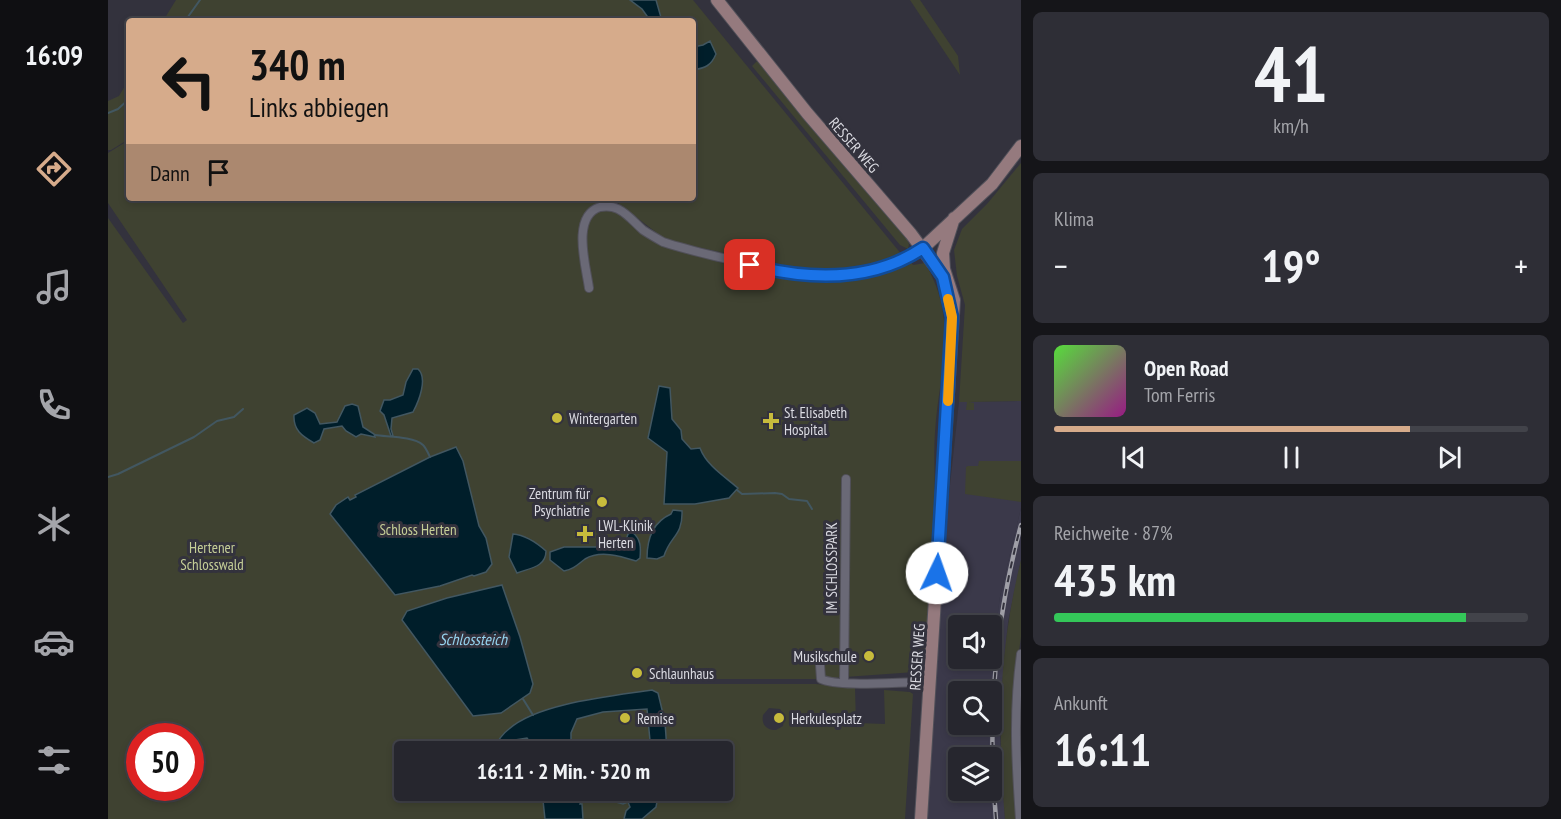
<!DOCTYPE html>
<html lang="de">
<meta charset="utf-8">
<style>
:root{--surface:#26262e;--page:#2e2e36;--text:#f1f3f6;--muted:#a4a5aa;--line:#42434a;--accent:#d6ab8b}
body{margin:0;font-family:"PT Sans Narrow",sans-serif;background:var(--page);color:var(--text);height:100vh;display:flex;flex-direction:column;font-size:22px;white-space:nowrap}
*{box-sizing:border-box;margin:0}
p{font-size:20px;color:var(--muted)}
.icon{flex:none;width:33px;height:33px;fill:none;stroke:currentColor;stroke-width:2;stroke-linecap:round;stroke-linejoin:round}
.map{position:relative;flex:1;overflow:hidden}
.panel{display:flex;flex-direction:column;gap:12px;padding:12px;background:#151519;width:540px}
.panel>*{flex:none}
.top-card{position:absolute;left:18px;top:18px;width:570px;height:183px;border-radius:6px;box-shadow:0 3px 9px #0003,0 0 0 2px var(--line);background:#d6ab8b;color:#111;overflow:hidden}
.controls{position:absolute;left:840px;top:615px;display:grid;gap:12px}
.controls a{display:grid;place-items:center;width:54px;height:54px;border-radius:6px;background:var(--surface);box-shadow:0 3px 9px #0003,0 0 0 2px var(--line);font-size:30px}
.speed{position:absolute;left:18px;top:723px;display:flex;gap:12px;font-size:30px;font-weight:700;text-align:center}
.speed>*{display:grid;place-content:center;width:78px;height:78px;border-radius:50%;background:var(--surface);box-shadow:0 3px 9px #0003,0 0 0 2px var(--line);line-height:1}
.speed .limit{border:9px solid #d22;background:#fff;color:#111}
.pin{position:absolute;display:grid;place-items:center;width:51px;height:51px;color:#fff;margin:-26px;border-radius:12px;box-shadow:0 3px 9px #0006}
.me{position:absolute;width:66px;margin:-33px;rotate:3deg;stroke-linejoin:round;filter:drop-shadow(0 0 4px #0008)}
.turn{display:flex;align-items:center;gap:21px;height:126px;padding:0 24px;font-size:27px}
.turn .icon{width:78px;height:78px;stroke-width:2.5}
.turn b{display:block;font-size:42px;line-height:51px}
.then{display:flex;align-items:center;height:57px;padding:0 24px;background:#0003;gap:12px;font-size:22px}
.big{font-size:45px;font-weight:700;line-height:1.1}
.panel .card{flex:1;display:flex;flex-direction:column;justify-content:center;gap:9px;min-width:0;padding:0 21px;border-radius:9px;background:var(--page)}
.panel .dial{align-items:center;gap:0}
.dial b{font-size:78px;line-height:1}
.song{display:flex;align-items:center;gap:18px}
.cover{width:72px;height:72px;border-radius:9px;background:linear-gradient(135deg,hsl(110 70% 55%),hsl(310 70% 35%))}
.played{height:6px;border-radius:3px;background:linear-gradient(90deg,var(--accent) 75%,var(--line) 75%)}
.keys{display:flex;justify-content:space-around;direction:ltr}
.heat{display:flex;justify-content:space-between;align-items:center;font-size:33px;direction:ltr}
.charge{height:9px;border-radius:4px;background:linear-gradient(90deg,#34c759 87%,var(--line) 0)}
.trip{position:absolute;left:286px;top:741px;width:339px;height:60px;border-radius:6px;background:var(--surface);box-shadow:0 3px 9px #0003,0 0 0 2px var(--line);font-weight:700;line-height:60px;text-align:center}
main{display:flex;flex:1;min-height:0}
.tabs{display:flex;flex-direction:column;width:108px;justify-content:space-around;align-items:center;background:#0f0f12;color:var(--muted)}
.tabs .icon{width:42px;height:42px}
.tabs .on{color:var(--accent)}
.tabs b{font-size:27px;color:var(--text)}
.map>svg:first-child{display:block}
</style>
<main>
<nav class="tabs">
<b>16:09</b>
<svg class="icon on" aria-label="directions" viewBox="0 0 24 24"><path d="M12 3l9 9-9 9-9-9zM9 14v-3h6M13 9l2 2-2 2"/></svg>
<svg class="icon" aria-label="music" viewBox="0 0 24 24"><path d="M9 18V5l10-2v13"/><circle cx="6" cy="18" r="3"/><circle cx="16" cy="16" r="3"/></svg>
<svg class="icon" aria-label="phone" viewBox="0 0 24 24"><path d="M5 4h4l2 5-3 2q2 4 5 5l2-3 5 2v4C11 20 4 13 5 4z"/></svg>
<svg class="icon" aria-label="climate" viewBox="0 0 24 24"><path d="M12 3v18M4 7l16 10M4 17L20 7"/></svg>
<svg class="icon" aria-label="car" viewBox="0 0 24 24"><path d="M5 17H2v-5l4-1 3-4h7l3 4 3 1v5h-3M9 17h6M6 11h13"/><circle cx="7" cy="17" r="2"/><circle cx="17" cy="17" r="2"/></svg>
<svg class="icon" aria-label="filters" viewBox="0 0 24 24"><path d="M4 7h16M4 17h16"/><circle cx="9" cy="7" r="2"/><circle cx="15" cy="17" r="2"/></svg>
</nav>
<div class="map">
<svg width="913" height="819" viewBox="0 0 913 819">
<rect width="100%" height="100%" fill="#33323d"/>
<path fill="#3b394a" fill-rule="evenodd" d="M913,401v107l-21,89 -11,94 -31,1v32l30,1 1,32 -31,1v32l32,1 2,28h-65l20,-306 12,-111zM850,626h34v32h-34z"/>
<path fill="#3d3b4d" d="M913,508v52l-13,62 -9,98 6,99h-13l-2,-28 2,-1v-32l-3,-1 -1,-23v-9l4,-1 -2,-52 10,-75z"/>
<path fill="#3f4231" fill-rule="evenodd" d="M68,0h517l209,255 -20,7 -39,10 -42,-2 -135,-30 -48,-37 -9,-1 6,10 47,33 63,19 64,16h61l59,-21 4,6 12,-2c35,60 14,107 10,169 -2,28 1,55 -1,83 -2,48 -6,97 -9,145h-9l-1,12 -98,7h-147v5h146l39,4 1,35 29,1 -1,-34 26,2 3,2 -8,125h-797v-601l75,105 4,-3 -79,-117v-50l21,-13v58h564v-177h-530zM661,708l11,1 4,6 -1,11 -7,4c-9,0 -15,-5 -13,-15zM32,736h50v52h-50zM297,752h318v38h-318z
M802,0h10l38,56 2,19z
M650,60l148,177 3,7 -1,5 -8,-4 -148,-179z
M21,79v60l-18,11h-3v-49l11,-5z
M913,163v238l-52,1 5,1v7h-8l1,-8h-8l6,-97 -8,-29 -3,-26 8,-21 25,-25z
M871,461h42v41l-56,-8 1,-27 2,-1h10z
M913,560v77l-6,42 -3,59 5,81h-12c-8,-90 -6,-171 16,-259z"/>
<path fill="#001e2a" stroke="#425761" stroke-width="1.5" d="M522,0h26l6,21h-19l4,-5 -5,-7z
M602,41l6,13c-5,12 -11,14 -23,16v-23l10,-2z
M305,369h5c10,9 1,32 -5,43l-21,6 -1,11 2,7h-2l-7,-21 -4,-4 4,-11h6l13,-5 3,-13z
M551,386l11,2 2,31 9,11 1,9 9,10 9,-1c6,17 25,29 38,40l-9,10 -34,6h-31l3,-52 -19,-14z
M244,404l6,2 5,21 11,7 1,3 -14,-3 -5,3 -10,-6 -4,-5 -18,3 -4,11 -6,3c-12,-7 -21,-13 -20,-28l13,-7 8,5 5,11 17,-2 8,-16z
M348,447l7,14 16,65 7,12 6,26 -6,8 -12,4 -2,-1 -32,11 -45,9 -65,-81 6,-9 12,-8 2,3 6,-3 -1,-2 75,-38z
M565,510l9,1c1,25 -12,25 -18,45l-7,3 -10,-1c0,-19 6,-36 24,-44z
M524,532c9,7 9,15 8,26l-4,3c-16,-5 -36,-11 -51,-2 -8,6 -11,10 -21,12l-14,-11v-8l14,-5h56l6,-7 2,-6z
M405,534c13,1 24,9 33,17 0,16 -16,17 -29,22l-8,-16z
M394,585l18,52 13,47 -3,9 -29,20 -28,3 -71,-96 5,-9 40,-13z
M544,690l6,3 7,29 2,29h-16l-4,-42 -44,3 -26,7 -6,14v18h-34l-10,-13 -12,2 -11,11h-11c3,-7 9,-17 16,-22 29,-26 104,-33 143,-39z
M434,791h38l-2,4 4,4 -2,5h2l1,15h-38z
M477,791h74l-3,16 -14,12h-18l2,-8 4,-4 -2,-5 -5,2 -37,-10z"/>
<g fill="none" stroke-linecap="round" stroke-linejoin="round">
<path stroke="#425761" stroke-width="2" d="M77,21l15,-21
M0,113l10,-4 11,-10
M267,435c12,2 38,1 48,10 3,3 5,8 7,12
M0,477l10,-3 76,-37 23,-16 17,-4 9,-8
M629,490l5,4 33,-1 7,1 7,5 18,2 5,8
M415,699l10,16"/>
<g stroke="#515059" stroke-width="10">
<path id="street" d="M481,288c-3,-22 -18,-72 11,-81 6,-1 12,-1 18,2 10,5 17,14 25,21 6,4 13,8 20,12 24,8 48,13 72,19 64,16 130,27 188,-13
M736,656l-22,2 -2,7 1,14c19,9 85,2 109,3
M736,683l2,-204
M912,819c-4,-58 -7,-107 1,-165"/>
</g>
<g stroke="#515059" stroke-width="14">
<path id="secondary" d="M609,0l90,113 104,121 32,43 1,4
M815,248l69,-64 29,-38
M813,819l33,-519 -10,-31 -1,-16 11,-35"/>
</g>
<use href="#street" stroke="#6a6976" stroke-width="8"/>
<use href="#secondary" stroke="#957a7e" stroke-width="12"/>
<g stroke="#9f9fa7" stroke-width="4.5">
<path id="rail" d="M888,819c-9,-99 -1,-198 25,-294"/>
</g>
<use href="#rail" stroke="#33323d" stroke-width="2" stroke-dasharray="7" stroke-linecap="butt"/>
</g>
<g fill="none" stroke-linecap="round" stroke-linejoin="round">
<g stroke="#114b97" stroke-width="15">
<path id="route" d="M642,265c58,15 121,18 173,-17l20,29 9,40 -15,256"/>
</g>
<use href="#route" stroke="#1a73e8" stroke-width="10"/>
<path stroke="#f59e0b" stroke-width="10" d="M840,401l4,-84 -4,-18"/>
</g>
<g fill="#c7bb3c" stroke="#33323d" stroke-width="2">
<circle cx="449" cy="418" r="6"/>
<path d="M660 412h6v6h6v6h-6v6h-6v-6h-6v-6h6z"/>
<circle cx="494" cy="502" r="6"/>
<path d="M474 525h6v6h6v6h-6v6h-6v-6h-6v-6h6z"/>
<circle cx="761" cy="656" r="6"/>
<circle cx="529" cy="673" r="6"/>
<circle cx="517" cy="718" r="6"/>
<circle cx="671" cy="718" r="6"/>
</g>
<g text-anchor="middle" dominant-baseline="central" stroke-width="6" stroke-linejoin="round" paint-order="stroke">
<g font-size="15" fill="#dbdbe2" stroke="#33323d">
<text transform="translate(746 145) rotate(49)">RESSER WEG</text>
<text transform="translate(723 568) rotate(-90)">IM SCHLOSSPARK</text>
<text transform="translate(809 657) rotate(-86)">RESSER WEG</text>
</g>
<g font-size="15" fill="#dbdbe2" stroke="#33323d" text-anchor="start">
<text x="676" y="412">St. Elisabeth<tspan x="676" dy="17">Hospital</tspan></text>
<text x="461" y="418">Wintergarten</text>
<text x="482" y="493" text-anchor="end">Zentrum für<tspan x="482" dy="17">Psychiatrie</tspan></text>
<text x="490" y="525">LWL-Klinik<tspan x="490" dy="17">Herten</tspan></text>
<text x="749" y="656" text-anchor="end">Musikschule</text>
<text x="541" y="673">Schlaunhaus</text>
<text x="529" y="718">Remise</text>
<text x="683" y="718">Herkulesplatz</text>
</g>
<g font-size="15" fill="#c5ce97" stroke="#33323d">
<text x="310" y="529">Schloss Herten</text>
<text x="104" y="547">Hertener<tspan x="104" dy="17">Schlosswald</tspan></text>
</g>
<g font-size="16" font-style="italic" fill="#96d3ef" stroke="#33323d">
<text x="365" y="639">Schlossteich</text>
</g>
</g>
</svg>
<div class="controls">
<a><svg class="icon" aria-label="sound" viewBox="0 0 24 24"><path d="M4 9h4l5-4v14l-5-4H4zM17 9q2 3 0 6"/></svg></a>
<a><svg class="icon" aria-label="search" viewBox="0 0 24 24"><circle cx="10" cy="10" r="6"/><path d="M15 15l6 6"/></svg></a>
<a><svg class="icon" aria-label="layers" viewBox="0 0 24 24"><path d="M12 4l9 5-9 5-9-5zM3 14l9 5 9-5"/></svg></a>
</div>
<div class="speed"><div class="limit">50</div></div>
<div class="pin" style="left:642px;top:265px;background:#d93025"><svg class="icon" aria-label="arrive" viewBox="0 0 24 24"><path d="M6 21V4h12l-3 4 3 4H6"/></svg></div>
<svg class="me" style="left:829px;top:573px" viewBox="-20 -20 40 40"><circle r="19" fill="#fff"/><path d="M0-13L10 11 0 6-10 11z" fill="#1a73e8"/></svg>
<div class="trip">16:11 · 2 Min. · 520 m</div>
<div class="top-card">
<div class="turn"><svg class="icon" aria-label="left" viewBox="0 0 24 24"><path d="M17 20v-9H6M10 6l-5 5 5 5"/></svg><div><b>340 m</b>Links abbiegen</div></div>
<div class="then">Dann<svg class="icon" aria-label="arrive" viewBox="0 0 24 24"><path d="M6 21V4h12l-3 4 3 4H6"/></svg></div>
</div>
</div>
<section class="panel">
<div class="card dial"><b>41</b><p>km/h</p></div>
<div class="card"><p>Klima</p>
<div class="heat"><a>−</a><b class="big">19°</b><a>+</a></div>
</div>
<div class="card">
<div class="song"><i class="cover"></i><div><b>Open Road</b><p>Tom Ferris</p></div></div>
<div class="played"></div>
<div class="keys"><svg class="icon" aria-label="previous" viewBox="0 0 24 24"><path d="M18 5L8 12l10 7zM5 5v14"/></svg><svg class="icon" aria-label="pause" viewBox="0 0 24 24"><path d="M8 5v14M16 5v14"/></svg><svg class="icon" aria-label="next" viewBox="0 0 24 24"><path d="M6 5l10 7-10 7zM19 5v14"/></svg></div>
</div>
<div class="card"><p>Reichweite · 87%</p><b class="big">435 km</b><div class="charge"></div></div>
<div class="card"><p>Ankunft</p><b class="big">16:11</b></div>
</section>
</main>
